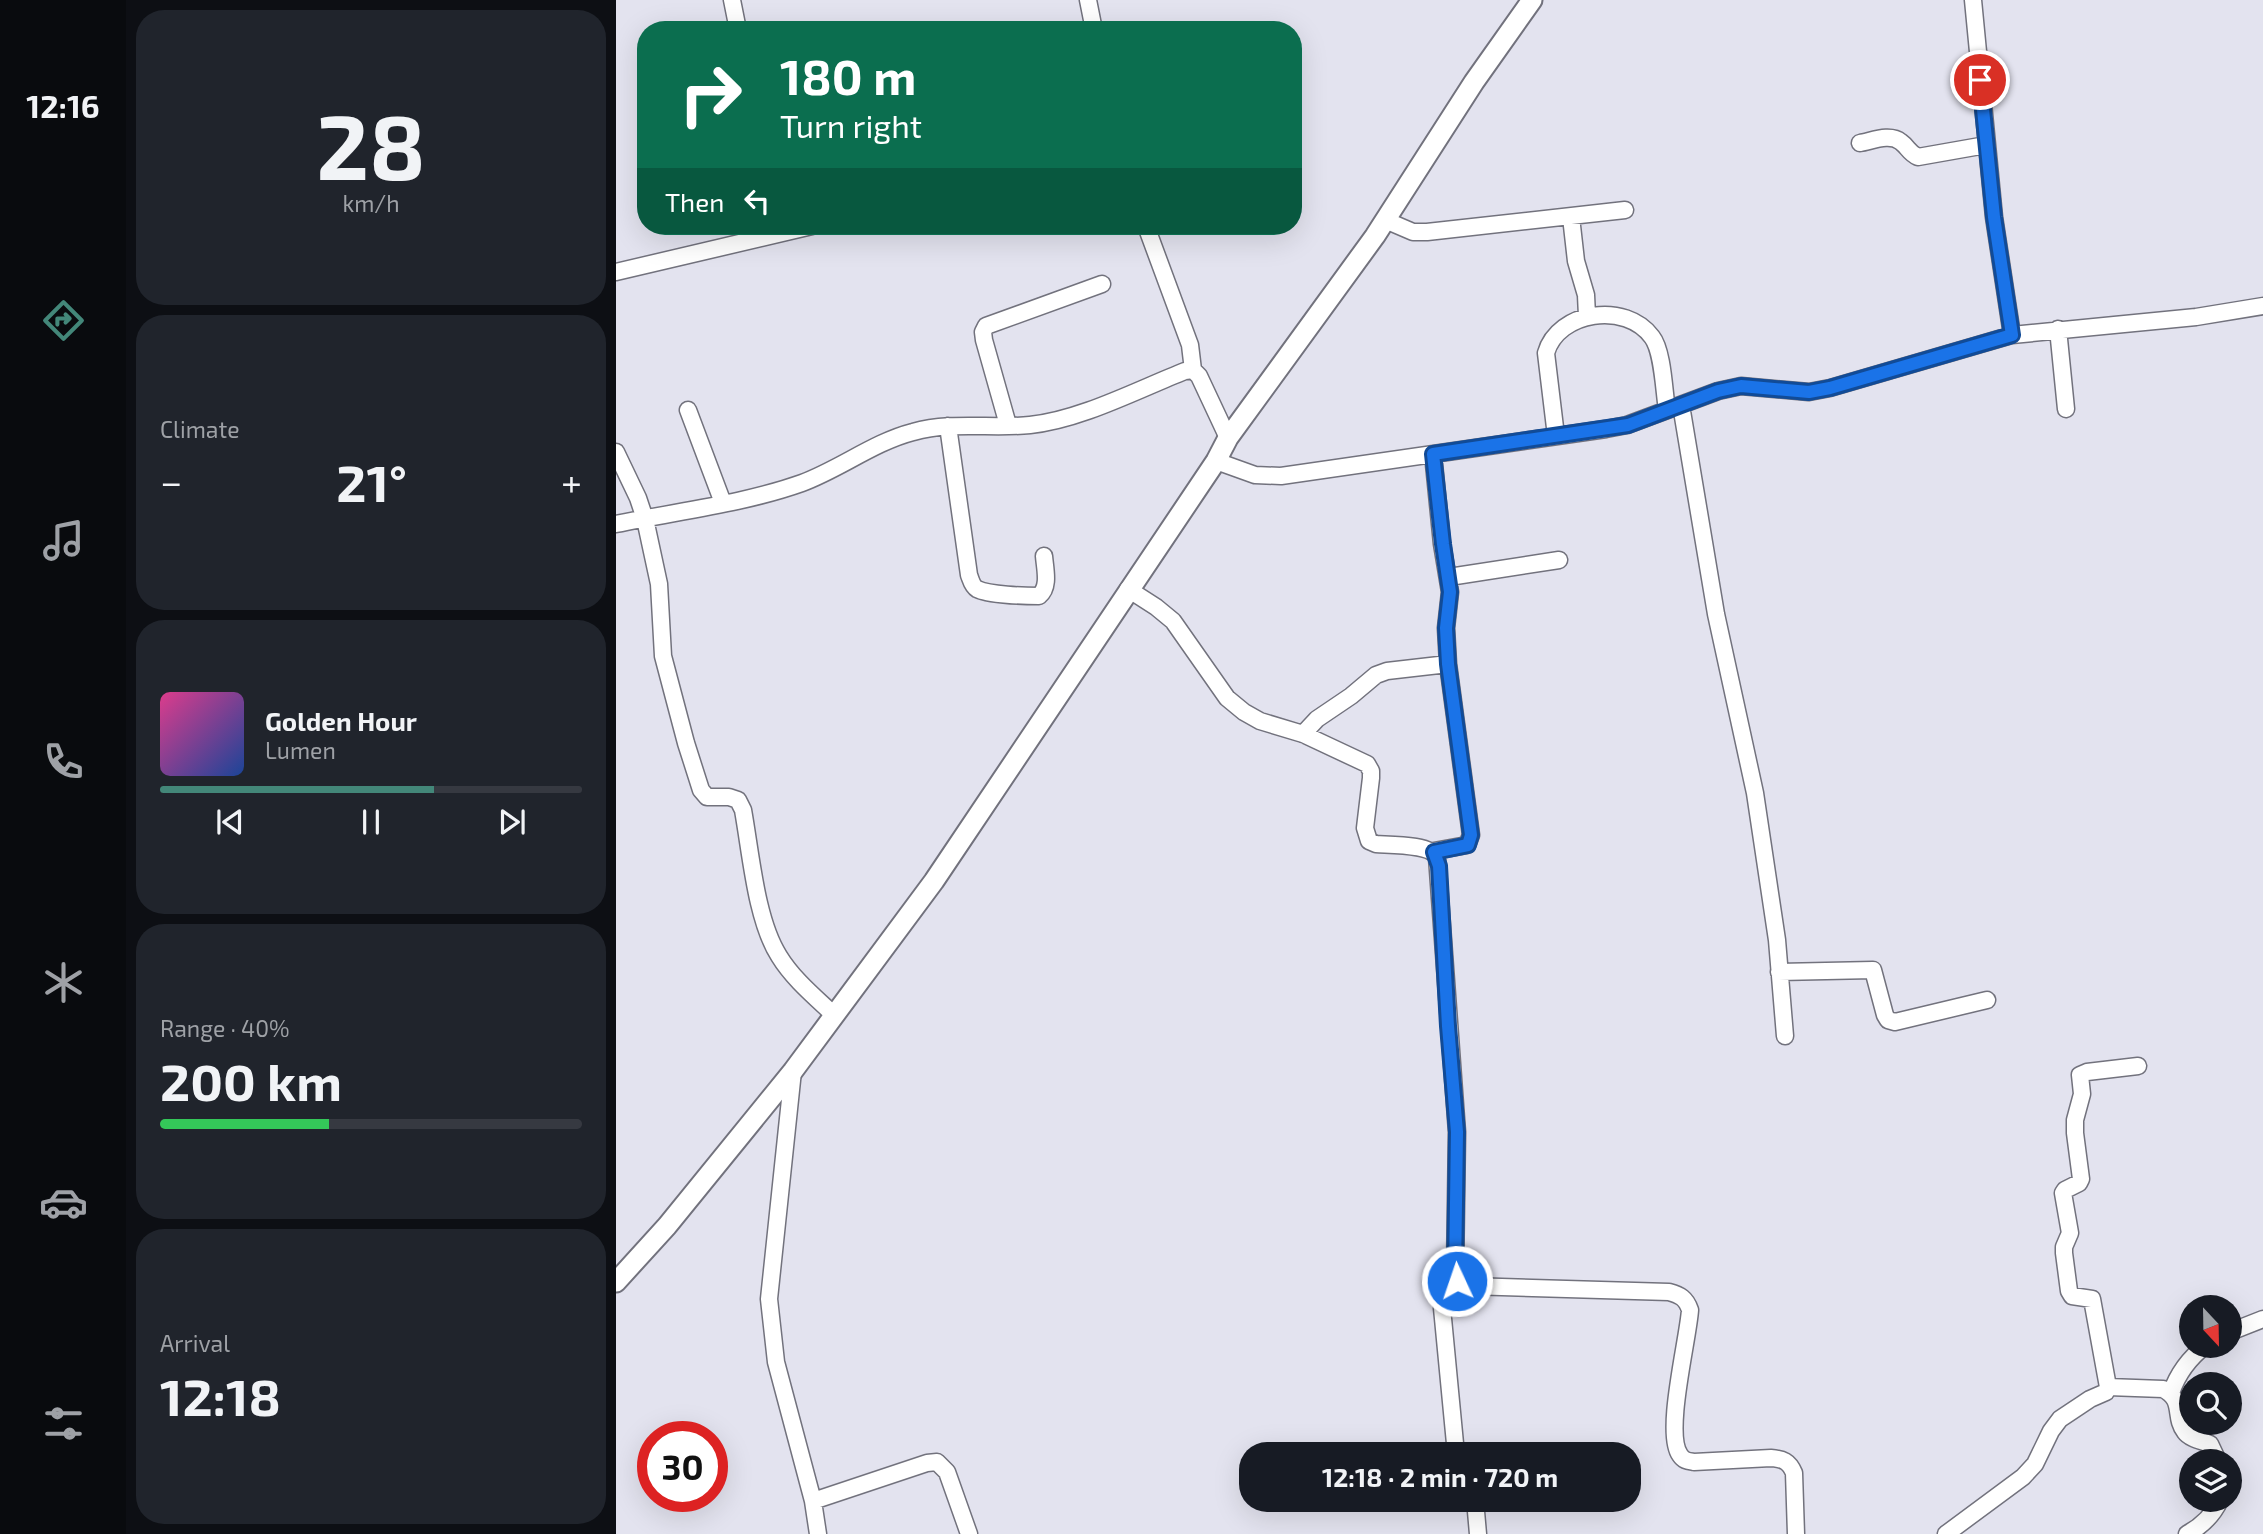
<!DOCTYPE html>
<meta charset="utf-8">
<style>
:root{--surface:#171b24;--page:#20242c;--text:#f1f3f6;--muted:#9ea1a6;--line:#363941;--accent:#438779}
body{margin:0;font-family:"Exo 2",sans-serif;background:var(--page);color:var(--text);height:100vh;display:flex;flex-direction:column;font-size:26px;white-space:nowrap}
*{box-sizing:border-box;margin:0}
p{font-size:23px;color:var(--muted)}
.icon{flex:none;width:38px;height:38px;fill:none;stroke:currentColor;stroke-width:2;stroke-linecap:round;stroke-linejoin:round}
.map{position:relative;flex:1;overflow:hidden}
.side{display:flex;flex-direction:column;gap:10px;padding:10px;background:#0d0f14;width:490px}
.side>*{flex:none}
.banner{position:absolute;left:21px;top:21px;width:665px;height:214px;border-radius:28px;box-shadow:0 7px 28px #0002;background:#0b6e4f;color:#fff;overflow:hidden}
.needle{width:46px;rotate:158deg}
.fabs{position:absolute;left:1563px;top:1295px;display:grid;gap:14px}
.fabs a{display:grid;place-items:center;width:63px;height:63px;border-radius:50%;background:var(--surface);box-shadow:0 7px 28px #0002;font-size:35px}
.speed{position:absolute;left:21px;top:1421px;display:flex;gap:14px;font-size:35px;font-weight:700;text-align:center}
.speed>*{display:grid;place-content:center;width:91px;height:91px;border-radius:50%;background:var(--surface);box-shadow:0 7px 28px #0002;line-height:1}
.speed .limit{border:10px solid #d22;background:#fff;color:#111}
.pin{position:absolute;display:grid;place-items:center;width:60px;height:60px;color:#fff;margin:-30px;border:4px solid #fff;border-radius:50%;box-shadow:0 2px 7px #0007}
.me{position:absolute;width:77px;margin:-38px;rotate:357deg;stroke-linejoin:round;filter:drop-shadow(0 0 5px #0008)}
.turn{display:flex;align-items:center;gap:24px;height:147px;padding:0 28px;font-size:32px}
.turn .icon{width:91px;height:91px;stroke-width:2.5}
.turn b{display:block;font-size:49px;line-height:60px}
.then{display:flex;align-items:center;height:66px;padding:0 28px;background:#0003;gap:14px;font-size:26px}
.big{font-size:52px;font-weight:700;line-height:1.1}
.side .widget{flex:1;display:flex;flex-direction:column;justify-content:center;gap:10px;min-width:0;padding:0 24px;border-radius:28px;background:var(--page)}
.side .dial{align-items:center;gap:0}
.dial b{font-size:91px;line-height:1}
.song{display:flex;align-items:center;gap:21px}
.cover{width:84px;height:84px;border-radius:10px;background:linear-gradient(135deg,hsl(330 70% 55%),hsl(220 70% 35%))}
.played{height:7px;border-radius:4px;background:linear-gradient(90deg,var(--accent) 65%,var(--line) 65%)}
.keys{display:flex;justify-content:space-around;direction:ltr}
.heat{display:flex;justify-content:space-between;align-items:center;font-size:38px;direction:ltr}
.charge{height:10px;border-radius:5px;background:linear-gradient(90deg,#34c759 40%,var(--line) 0)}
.trip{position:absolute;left:623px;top:1442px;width:402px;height:70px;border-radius:28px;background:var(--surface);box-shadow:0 7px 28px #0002;font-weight:700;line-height:70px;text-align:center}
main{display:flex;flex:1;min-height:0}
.tabs{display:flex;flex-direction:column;width:126px;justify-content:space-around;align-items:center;background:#090b0e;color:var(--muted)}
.tabs .icon{width:49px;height:49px}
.tabs .current{color:var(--accent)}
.tabs b{font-size:32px;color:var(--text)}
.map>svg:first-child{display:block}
</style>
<main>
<nav class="tabs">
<b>12:16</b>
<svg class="icon current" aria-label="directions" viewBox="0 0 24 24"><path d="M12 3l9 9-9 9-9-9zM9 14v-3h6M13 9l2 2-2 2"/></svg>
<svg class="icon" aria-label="music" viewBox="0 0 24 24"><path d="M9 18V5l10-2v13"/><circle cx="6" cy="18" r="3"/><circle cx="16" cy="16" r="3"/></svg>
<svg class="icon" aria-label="phone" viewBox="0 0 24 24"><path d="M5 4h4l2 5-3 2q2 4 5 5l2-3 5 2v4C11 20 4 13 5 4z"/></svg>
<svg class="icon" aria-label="climate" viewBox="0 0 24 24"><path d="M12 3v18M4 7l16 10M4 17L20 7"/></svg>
<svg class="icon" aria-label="car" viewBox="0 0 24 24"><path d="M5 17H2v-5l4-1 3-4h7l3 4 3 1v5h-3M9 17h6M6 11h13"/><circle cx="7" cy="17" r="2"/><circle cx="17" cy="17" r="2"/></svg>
<svg class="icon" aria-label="filters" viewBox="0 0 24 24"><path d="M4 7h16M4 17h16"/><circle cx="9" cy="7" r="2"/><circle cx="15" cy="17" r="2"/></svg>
</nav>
<section class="side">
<div class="widget dial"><b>28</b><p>km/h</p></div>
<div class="widget"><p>Climate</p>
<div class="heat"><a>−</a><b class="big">21°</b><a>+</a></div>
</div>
<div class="widget">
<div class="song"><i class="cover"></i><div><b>Golden Hour</b><p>Lumen</p></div></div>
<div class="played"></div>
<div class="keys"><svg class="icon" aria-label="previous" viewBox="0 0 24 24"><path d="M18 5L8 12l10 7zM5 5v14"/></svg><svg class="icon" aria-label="pause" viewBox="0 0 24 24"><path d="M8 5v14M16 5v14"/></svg><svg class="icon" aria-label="next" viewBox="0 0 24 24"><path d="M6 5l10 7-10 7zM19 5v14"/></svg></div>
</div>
<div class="widget"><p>Range · 40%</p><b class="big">200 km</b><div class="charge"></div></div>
<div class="widget"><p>Arrival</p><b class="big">12:18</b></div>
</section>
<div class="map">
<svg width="1647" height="1534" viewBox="0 0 1647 1534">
<rect width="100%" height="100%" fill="#e3e3ef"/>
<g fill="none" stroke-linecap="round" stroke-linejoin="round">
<g stroke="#72727d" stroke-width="19">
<path id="minor" d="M116,0l6,30
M472,0l6,30
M1357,0l21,217 18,118
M1244,143c12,-2 30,-10 41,-1 7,5 8,11 17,15l68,-12
M955,217l5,44 10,34 1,21
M769,220l28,12h14l198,-22
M530,226l44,119 3,25
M0,272l196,-46
M1442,329l8,80
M1065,405l35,209 39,179 22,147 8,96
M72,410l35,93
M392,425l-24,-85 -1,-8 3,-6 116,-42
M332,426l21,149c2,5 3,11 8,14 12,6 48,7 62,7 11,-9 6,-27 5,-40
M940,436l-10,-83c12,-42 80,-52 106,-16 11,14 12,55 15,73
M0,452l22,46 7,21 14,65 4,72 23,87 15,47 6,7h22l9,3 5,10c8,44 13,110 36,146 14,23 36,41 55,59
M817,454l9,90 8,48 -4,36 2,36 23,171 -4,10 -33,6
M600,461l39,14 26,1 325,-47 21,-4 91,-34 23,-5 68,6 21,-4 182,-53 184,-18 67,-11
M0,524c62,-13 127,-20 186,-41 38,-14 72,-41 111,-51 39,-11 78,-3 117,-7 50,-5 107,-35 155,-54l8,-1 6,6 29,62
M833,577l110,-17
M512,589l28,18 17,14 54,77 17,14 16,9 43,13 64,30 4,7v7l-6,50 4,13 7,3c15,1 54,0 61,13l20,275 -2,141c2,9 5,12 14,13l200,6c11,3 17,6 21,18 -2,30 -26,123 -10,145 4,6 8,6 14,7l77,-4c12,1 18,3 23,15l2,61
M687,734l14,-15 34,-23 25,-21 11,-4 61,-7
M1163,972l94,-2 12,45 3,5 7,2 92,-22
M177,1071l-24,228 7,63 37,139 114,-38 10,-1 10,10 22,62
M1614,1332l33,-13
M1492,1387l55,2c22,11 10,28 22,43 5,7 18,9 25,12l8,17
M1555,1393c7,-20 17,-34 34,-47
M840,1454l-14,-146 5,-12 10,-15
M859,1500l3,34
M197,1501l5,33
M1330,1534l77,-57 12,-13 16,-33 9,-12 30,-20 16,-7 2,-5 -16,-88 -20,-3 -3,-5 -5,-38v-6l6,-14 -7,-40 2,-3 14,-7 2,-4 -6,-46v-13l7,-26 -2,-19 7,-3 51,-6
M1571,1534c15,-8 26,-19 33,-34"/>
</g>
<g stroke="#72727d" stroke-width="23">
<path id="major" d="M0,1282l51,-56 126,-155 141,-190 282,-420 12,-23 147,-202 99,-154 58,-82"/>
</g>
<use href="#minor" stroke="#fff" stroke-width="16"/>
<use href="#major" stroke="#fff" stroke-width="19"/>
</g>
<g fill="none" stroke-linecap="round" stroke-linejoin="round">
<g stroke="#114b97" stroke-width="18">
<path id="route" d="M841,1281l-2,-8 2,-141 -9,-106 -9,-160 -5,-14 34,-7 3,-10 -23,-171 -2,-36 4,-36 -7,-48 -10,-90 195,-29 90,-34 23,-5 68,6 21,-4 182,-53 -18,-118 -14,-137"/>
</g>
<use href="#route" stroke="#1a73e8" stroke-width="12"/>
</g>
</svg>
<div class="fabs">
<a><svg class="needle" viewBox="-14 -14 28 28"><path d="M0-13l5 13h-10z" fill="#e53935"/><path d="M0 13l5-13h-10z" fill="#9ea1a6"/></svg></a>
<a><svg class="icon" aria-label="search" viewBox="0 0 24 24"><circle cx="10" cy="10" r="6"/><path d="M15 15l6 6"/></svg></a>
<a><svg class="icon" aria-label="layers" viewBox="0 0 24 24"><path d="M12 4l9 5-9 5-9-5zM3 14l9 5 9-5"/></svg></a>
</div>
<div class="speed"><div class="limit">30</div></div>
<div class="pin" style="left:1364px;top:80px;background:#d93025"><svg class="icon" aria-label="arrive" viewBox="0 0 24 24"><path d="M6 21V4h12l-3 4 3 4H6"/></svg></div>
<svg class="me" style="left:841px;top:1281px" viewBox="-20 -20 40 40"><circle r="17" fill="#1a73e8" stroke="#fff" stroke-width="3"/><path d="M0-11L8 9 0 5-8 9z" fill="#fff"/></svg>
<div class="trip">12:18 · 2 min · 720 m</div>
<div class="banner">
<div class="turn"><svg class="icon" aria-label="right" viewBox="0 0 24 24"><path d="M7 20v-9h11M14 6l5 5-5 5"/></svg><div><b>180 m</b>Turn right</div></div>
<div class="then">Then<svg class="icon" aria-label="left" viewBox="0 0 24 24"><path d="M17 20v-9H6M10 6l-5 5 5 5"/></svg></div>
</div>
</div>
</main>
